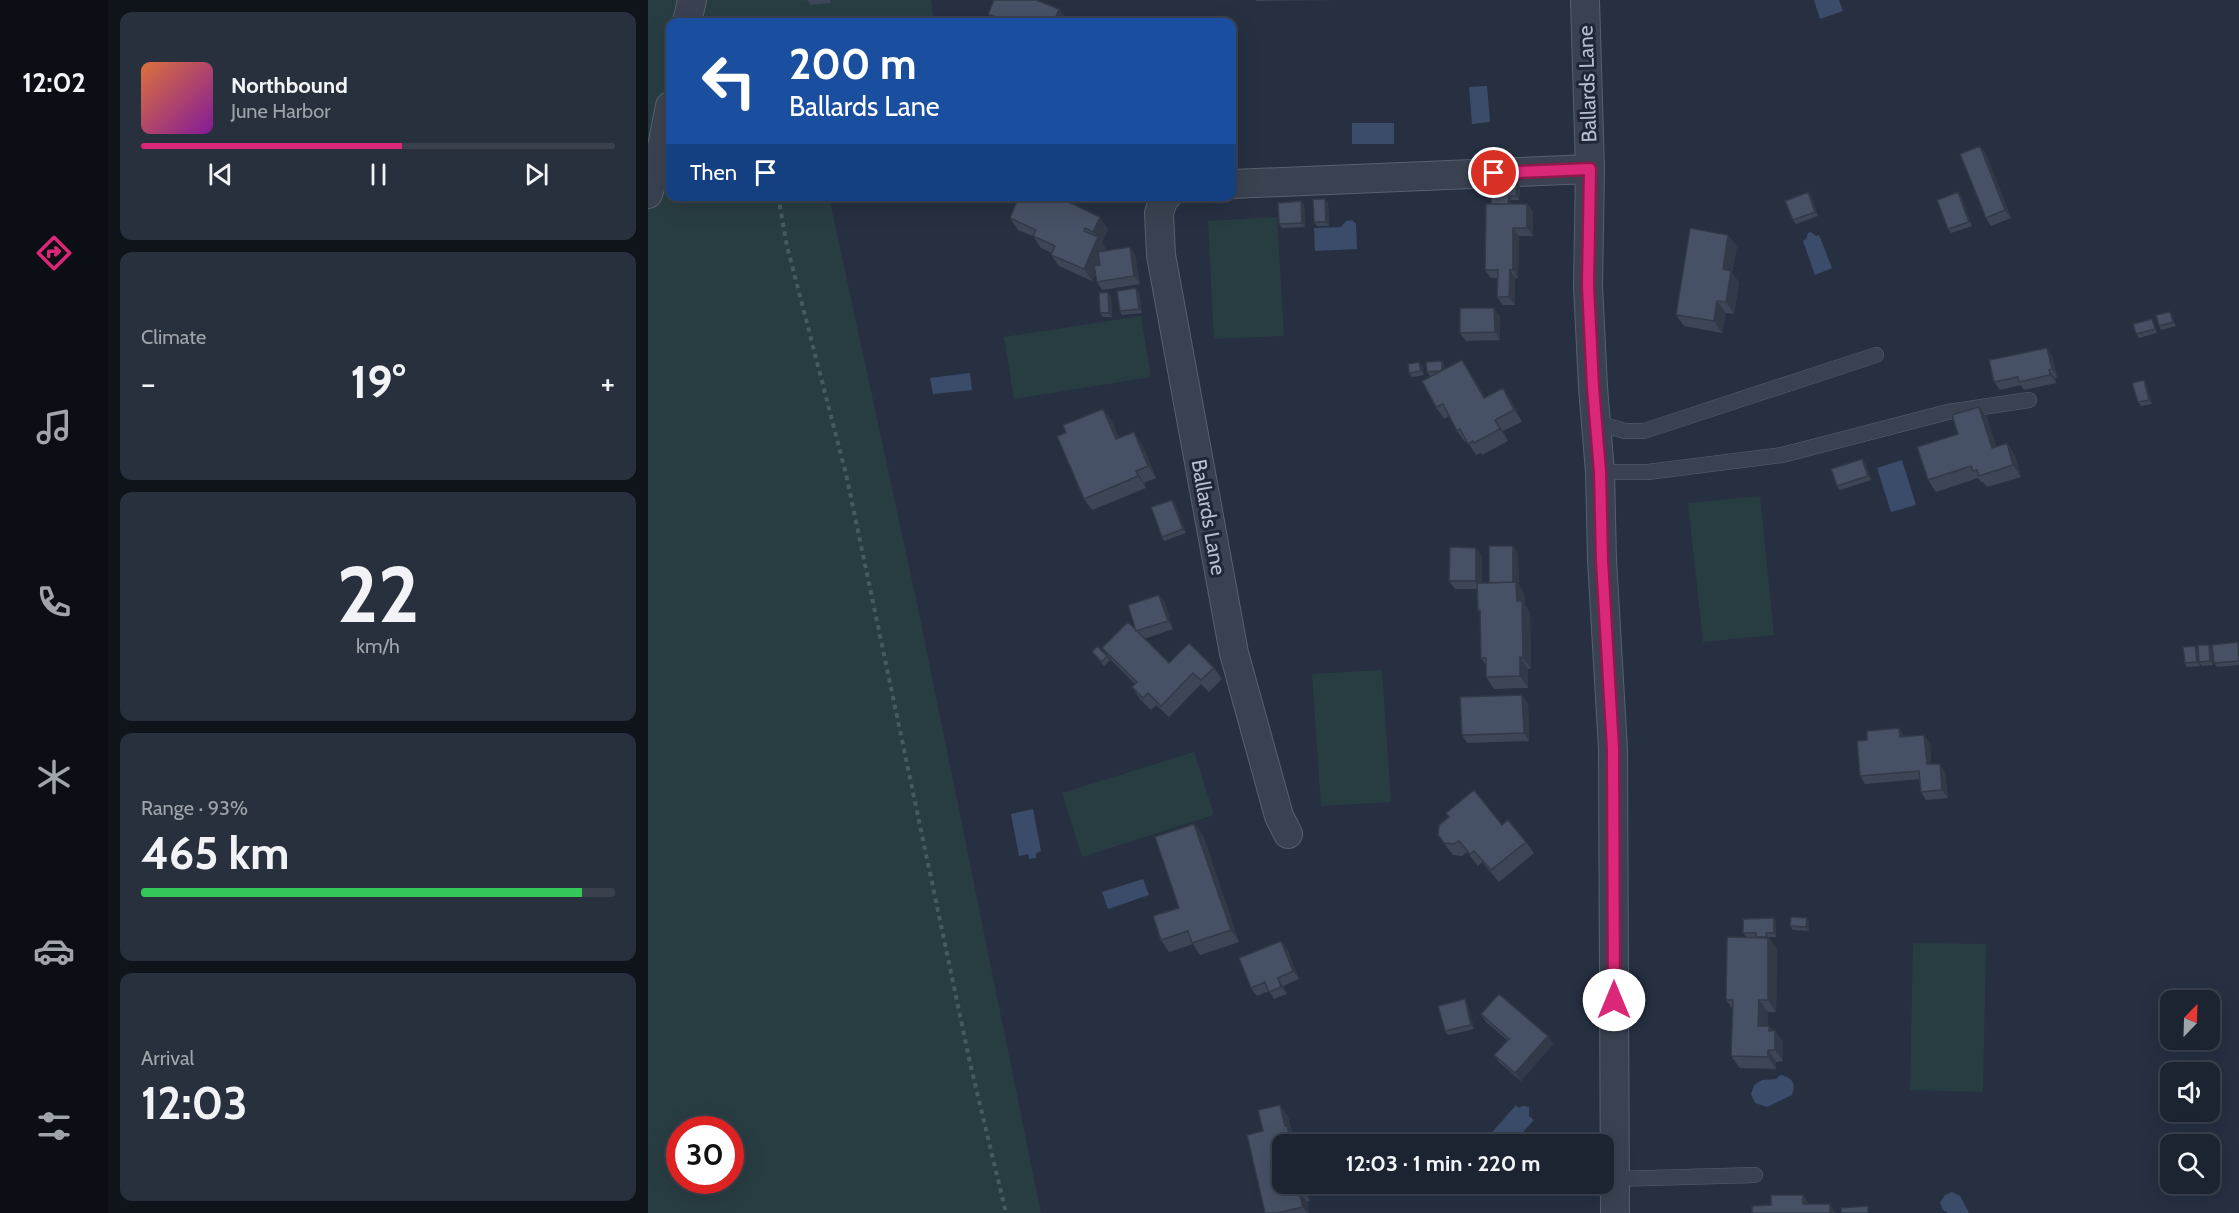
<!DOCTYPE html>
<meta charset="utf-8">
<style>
:root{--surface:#1c2431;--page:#29303d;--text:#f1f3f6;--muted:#a0a4ab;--line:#3a414d;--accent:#db2777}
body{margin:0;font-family:Cabin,sans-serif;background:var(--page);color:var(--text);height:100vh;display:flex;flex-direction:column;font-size:22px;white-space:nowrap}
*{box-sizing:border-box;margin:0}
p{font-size:20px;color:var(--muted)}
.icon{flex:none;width:33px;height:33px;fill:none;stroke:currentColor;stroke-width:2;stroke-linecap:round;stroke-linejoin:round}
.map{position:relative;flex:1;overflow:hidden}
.drawer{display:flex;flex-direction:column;gap:12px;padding:12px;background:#0f141b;width:540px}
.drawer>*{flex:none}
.banner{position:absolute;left:18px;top:18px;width:570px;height:183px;border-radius:12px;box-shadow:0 6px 24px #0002,0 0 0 2px var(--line);background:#1a4fa0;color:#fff;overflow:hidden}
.needle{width:39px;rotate:23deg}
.fabs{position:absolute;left:1512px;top:990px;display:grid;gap:12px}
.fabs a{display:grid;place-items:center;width:60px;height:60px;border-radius:12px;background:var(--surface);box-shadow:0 6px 24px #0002,0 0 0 2px var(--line);font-size:30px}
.speed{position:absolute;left:18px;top:1116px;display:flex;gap:12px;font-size:30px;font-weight:700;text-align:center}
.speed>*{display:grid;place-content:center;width:78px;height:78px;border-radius:50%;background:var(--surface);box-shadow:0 6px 24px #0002,0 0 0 2px var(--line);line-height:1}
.speed .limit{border:9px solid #d22;background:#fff;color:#111}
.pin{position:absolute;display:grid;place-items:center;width:51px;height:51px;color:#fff;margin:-26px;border:3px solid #fff;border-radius:50%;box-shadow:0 2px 6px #0007}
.me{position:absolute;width:66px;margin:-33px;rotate:0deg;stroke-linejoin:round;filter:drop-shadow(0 0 4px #0008)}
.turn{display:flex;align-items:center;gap:21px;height:126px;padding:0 24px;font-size:27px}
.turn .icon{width:78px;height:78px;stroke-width:2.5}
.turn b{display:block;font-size:42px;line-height:51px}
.then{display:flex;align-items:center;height:57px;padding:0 24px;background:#0003;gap:12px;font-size:22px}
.big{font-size:45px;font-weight:700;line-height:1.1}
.drawer .tile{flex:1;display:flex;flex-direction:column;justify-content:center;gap:9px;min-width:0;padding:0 21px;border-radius:12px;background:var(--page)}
.drawer .dial{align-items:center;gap:0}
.dial b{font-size:78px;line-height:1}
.song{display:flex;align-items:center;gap:18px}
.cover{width:72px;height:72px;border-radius:9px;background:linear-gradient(135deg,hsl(20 70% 55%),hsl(290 70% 35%))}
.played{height:6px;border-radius:3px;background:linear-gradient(90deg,var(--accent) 55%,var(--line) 55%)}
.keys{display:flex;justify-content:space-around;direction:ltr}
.heat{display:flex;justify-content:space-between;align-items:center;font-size:33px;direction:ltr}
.charge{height:9px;border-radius:4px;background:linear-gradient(90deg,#34c759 93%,var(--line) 0)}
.trip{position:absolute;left:624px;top:1134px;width:342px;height:60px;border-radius:12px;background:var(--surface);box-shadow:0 6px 24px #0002,0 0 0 2px var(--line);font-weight:700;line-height:60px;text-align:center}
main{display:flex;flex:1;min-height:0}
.dock{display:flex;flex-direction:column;width:108px;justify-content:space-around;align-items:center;background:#0b0e14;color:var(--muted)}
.dock .icon{width:42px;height:42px}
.dock .active{color:var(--accent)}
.dock b{font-size:27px;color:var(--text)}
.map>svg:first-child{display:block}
</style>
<main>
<nav class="dock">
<b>12:02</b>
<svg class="icon active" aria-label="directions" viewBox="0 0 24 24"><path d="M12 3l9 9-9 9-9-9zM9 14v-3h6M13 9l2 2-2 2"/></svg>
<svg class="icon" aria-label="music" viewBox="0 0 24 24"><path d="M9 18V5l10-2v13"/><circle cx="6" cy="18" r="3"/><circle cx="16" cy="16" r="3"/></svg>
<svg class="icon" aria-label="phone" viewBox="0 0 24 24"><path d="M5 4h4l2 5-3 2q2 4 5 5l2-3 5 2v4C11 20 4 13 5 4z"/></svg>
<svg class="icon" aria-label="climate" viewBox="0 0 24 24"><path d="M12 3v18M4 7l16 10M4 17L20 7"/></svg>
<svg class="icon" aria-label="car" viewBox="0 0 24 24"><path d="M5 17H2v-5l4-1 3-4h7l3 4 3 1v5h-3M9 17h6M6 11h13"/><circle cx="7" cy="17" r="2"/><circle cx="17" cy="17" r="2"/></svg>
<svg class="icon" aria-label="filters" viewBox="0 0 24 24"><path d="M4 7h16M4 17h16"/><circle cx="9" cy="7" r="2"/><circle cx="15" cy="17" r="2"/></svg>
</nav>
<section class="drawer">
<div class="tile">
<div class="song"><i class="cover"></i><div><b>Northbound</b><p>June Harbor</p></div></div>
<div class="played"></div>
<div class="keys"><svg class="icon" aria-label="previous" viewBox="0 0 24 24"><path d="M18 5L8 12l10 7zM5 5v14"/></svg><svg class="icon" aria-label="pause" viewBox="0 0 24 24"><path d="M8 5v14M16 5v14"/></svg><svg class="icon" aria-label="next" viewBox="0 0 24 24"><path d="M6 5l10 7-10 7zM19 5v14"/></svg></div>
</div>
<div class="tile"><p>Climate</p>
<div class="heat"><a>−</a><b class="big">19°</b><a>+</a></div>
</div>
<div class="tile dial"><b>22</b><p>km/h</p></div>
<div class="tile"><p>Range · 93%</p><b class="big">465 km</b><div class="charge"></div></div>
<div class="tile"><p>Arrival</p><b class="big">12:03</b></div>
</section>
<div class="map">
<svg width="1591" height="1213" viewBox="0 0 1591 1213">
<rect width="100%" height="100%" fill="#263041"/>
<path fill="#283d42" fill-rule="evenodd" d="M0,0h283l3,22h-264v174l159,1 89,411 123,605h-393zM32,1130h50v50h-50z
M629,217l7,119 -70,3 -6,-118z
M493,316l10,61 -137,22 -10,-62z
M1112,496l14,139 -71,7 -15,-139z
M734,670l9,132 -70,4 -9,-132z
M546,752l20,63 -132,42 -20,-64z
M1265,943l73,1 -3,148 -73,-2z"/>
<path fill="#3b4c6a" d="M1166,0h25l4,11 -23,8z
M839,86l3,36 -18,2 -3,-37z
M704,123h42v21h-42z
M704,220l4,4 1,25 -42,2 -1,-23 27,-1 5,-6z
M1163,232l5,4 3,-1 13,33 -17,7 -12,-34 3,-2 2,-6z
M322,373l2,17 -39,4 -3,-16z
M1254,460l14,45 -25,7 -14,-44z
M385,809l8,42 -5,2v5l-7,1 -1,-5 -9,2 -8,-42z
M495,879l6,16 -41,14 -6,-17z
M1132,1075c13,2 16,9 12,20l-25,12 -12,-4 -4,-9 3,-9 8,-5 14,-1z
M868,1105l3,3 4,-2 6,1v9l5,4 -22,24h-15l-9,-7z
M1304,1192l8,4 9,17h-21l-5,-3 -3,-7 5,-8z"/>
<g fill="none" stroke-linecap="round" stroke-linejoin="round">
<g stroke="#58606e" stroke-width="16">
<path id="service" d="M948,423l29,8h19l232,-76
M952,472h48l134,-17 166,-43 81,-12
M967,1179l140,-4"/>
</g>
<g stroke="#58606e" stroke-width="30">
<path id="minor" d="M937,0l5,169 -2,117 5,101 7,85 2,88 11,189 2,464
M39,22l5,-22
M584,184l358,-15
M0,194l13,-42 9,-46
M519,196l-3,2 -5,15 2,42 73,398 45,163 9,18"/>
</g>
<path stroke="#465a5f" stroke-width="4" stroke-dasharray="4.5 4.5" stroke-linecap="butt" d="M130,196l9,50 59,228 124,589 36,150"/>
<use href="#service" stroke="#3a4251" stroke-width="15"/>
<use href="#minor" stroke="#3a4251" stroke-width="28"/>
</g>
<path fill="#3d4657" d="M159,0h23l1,3 -20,2z
M608,0h81l-81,1z
M411,9l6,8 -3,5h-68l-6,-8z
M1332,146l6,8 25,64 -20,8 -5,-8z
M869,183l3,4 -1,13h-8v4h16l6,8v24h-14l-1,42h-3v27h-12l-6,-8 1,-19h-7l-6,-8 6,-66z
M1163,196l7,20 -22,8 -3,-4z
M1313,196l11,30 -21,7 -3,-4z
M677,199l3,4 1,23h-12l-3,-4z
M653,201l3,4 1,22 -23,1 -3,-4z
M362,218l98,11 -6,14 4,6 -1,2 25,-4 5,8 5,29 -38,6 -5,-8 -2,-8 -3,7 -33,-15 -8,-11 1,-2 -11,-5 -8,-12 -15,-6z
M1089,246l-5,27 7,9 -5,32 -8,-1 -4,20 -38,-7 -8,-11z
M488,288l3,4 3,21 -20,2 -2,-4z
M463,296l1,21h-9l-3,-4z
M1522,312l2,4 4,10 -15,4 -2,-4z
M852,316v24l-34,1 -6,-8z
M1506,323l3,10 -18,5 -3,-4z
M1404,356l5,21 -2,1 1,5 -32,7 -3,-5 -21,5 -6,-8z
M794,361l2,4 1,4 25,3 15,25 26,3 11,22 -19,9 5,10 -26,14 -1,-2 -5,2 -9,-14 -2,1 -8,-11 -8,-15 -5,3 -8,-12 -6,-31 -3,-4z
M771,362l3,4 2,9 -12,2 -3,-4z
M1496,380l2,4 6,20 -11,2 -3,-4z
M1331,407l8,11 9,29 19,8 6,22 -34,10 -4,-5h-2l-3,-4 -42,14 -8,-12 30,-46z
M464,421l7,17 23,6 14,34 -12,5 2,5 -54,22 -8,-11 -18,-66z
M1217,463l6,17 -31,10 -3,-4z
M524,500l3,4 11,29 -22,8 -2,-4z
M865,546l5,8 1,31 5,8 1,12 5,8 1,56h-3v19l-34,1 -8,-12v-12l-5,-7 -1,-45 -2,-3 -1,-21h-22l-6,-8 33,-25v27h7z
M511,595l6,8 8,26 -29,10 25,24 45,5 8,11 -13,13 -8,-8 -32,33 -13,-12 -5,5 -11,-11 -8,-12 3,-3 -24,-24 -9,-12 34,-18z
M1590,642l1,23 -22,2 -3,-4z
M1561,645l3,4 1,16 -11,1 -3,-3 1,3 -13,1 -2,-4 13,-13z
M444,652l15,4 3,4 -6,6z
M880,703l1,38 -62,2 -5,-8z
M1251,728l5,8 26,7 1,21 14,8 3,26 -22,2 -5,-8 -1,-13 -55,5 -5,-8 7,-36z
M546,824l9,11 36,107 -39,13 -7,-11 -24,8 -8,-12 18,-32z
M854,825l24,17 8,11 -35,29 -17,-20 -4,4 -11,-14 -5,4 -9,-1 -15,-20z
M1128,922v15h-7v2l8,10 -1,63h-8l-1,14h2l14,16v19l-7,1v7l-36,-1 -9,-12 2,-46 -7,-10 20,-63 -3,-4z
M1161,922v9l-16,-1 -3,-4z
M633,941l6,8 12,30 -16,7 4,8 -13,5 -5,-8 -12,5 -6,-8z
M819,1003l7,26 -26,6 -3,-4z
M833,1014l67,22 5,8 -32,37 -21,-18 -6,-8 13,-15 -21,-18z
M632,1105l8,12 4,15 3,5 -13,47h24l4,17 -3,1 2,11h-44z"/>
<path fill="#323947" d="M411,9l6,8 -3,5h-8z
M1332,146l6,8 25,64 -6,-8z
M869,183l3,4 -1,13 -3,-4z
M1160,192l3,4 7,20 -3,-4z
M1310,192l3,4 11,30 -3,-4z
M861,196l2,4v11l-3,-4z
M677,199l3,4 1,23 -3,-4z
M653,201l3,4 1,22 -3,-4z
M879,204l6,8v24l-6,-8z
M452,217l8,12 -6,14 4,6 -14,32 -8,-12 14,-31 -5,-6z
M865,228l6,8 -1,42 -5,-8z
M1080,235l9,11 -5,27 7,9 -5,32 -8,-12 -3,-33z
M482,247l5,8 5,29 -6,-8z
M862,270l5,8v27l-6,-8z
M488,288l3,4 3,21 -3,-4z
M460,292l3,4 1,21 -3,-4z
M1069,301l9,12 -4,20 -8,-12z
M846,308l6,8v24l-5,-8z
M1522,312l2,4 4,10 -3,-4z
M1399,348l5,8 5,21 -5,-8z
M814,360l8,12 22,37 -8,-11z
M794,361l2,4 1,10 -3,-4z
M771,362l3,4 2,9 -3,-4z
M1401,370l6,8 1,5 -6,-8z
M1496,380l2,4 6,20 -3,-4z
M855,388l8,12 11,22 -8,-12z
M1331,407l8,11 14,42 -9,-12z
M455,409l9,12 12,30 -8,-12z
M847,420l8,11 5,10 -8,-12z
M486,432l8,12 14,34 -8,-12z
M1359,443l8,12 6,22 -8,-12z
M1214,459l3,4 6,17 -3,-4z
M488,471l8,12 2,5 -8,-12z
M524,500l3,4 11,29 -3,-4z
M865,546l5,8 1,31 5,8 1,12 5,8 1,56 -8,-11 -10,-76z
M828,548l6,8v33l-6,-8z
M511,595l6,8 8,26 -5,-8z
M1561,645l3,4 1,16 -3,-4z
M1547,646l3,4 2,16 -3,-4z
M872,657l8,12v19l-8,-12z
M874,695l6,8 1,38 -5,-8z
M1251,728l5,8 -4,1z
M1276,735l6,8 2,29 -5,-8z
M1292,764l5,8 3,26 -6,-8z
M546,824l9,11 36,107 -8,-12z
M1126,918l2,4v15l-2,-4z
M1159,918l2,4v9l-3,-4z
M1118,933l11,16 -1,63 -8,-12z
M633,941l6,8 12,30 -6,-8z
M630,978l5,8 4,8 -6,-7z
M817,999l2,4 7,26 -3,-4z
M1111,1000l9,12 -1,26 -9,-12z
M1121,1026l6,8v-4l8,12v19l-8,-11 -6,-19z
M900,1036l5,8 -32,37 -6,-8z
M1120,1050l8,12v7l-8,-12z
M632,1105l8,12 4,15 3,5 2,7h-6l-6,-18z
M653,1184h5l4,17 -8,-11z
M651,1191l8,11 2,11h-2l-4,-6z
M1155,1195l5,7 1,10 -6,-8z
M1182,1204l5,8v1h-5z"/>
<path fill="#475165" stroke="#323947" stroke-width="1.5" d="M346,0h42l23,9 -5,13h-55l2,-3 -13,-5z
M1332,146l25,64 -19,8 -26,-64z
M842,182l27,1 -1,13h-7l-1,8h-17z
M1160,192l7,20 -22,8 -8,-19z
M1310,192l11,30 -21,7 -11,-29z
M371,196h37l44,21 -7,15 -8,-4 -1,3 14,6 -14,32 -33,-14 4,-9 -22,-10 3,-6 -26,-12z
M665,199h12l1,23h-12z
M653,201l1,22 -23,1 -1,-21z
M838,204h41v24h-14v42h-3l-1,27h-12l1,-27h-13z
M1042,228l38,7 -5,34 8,2 -5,31 -9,-1 -3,20 -38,-6z
M482,247l4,29 -37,6 -3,-16 6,-1 -2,-13z
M488,288l3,21 -19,2 -3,-20z
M460,292l1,21h-9l-1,-20z
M812,308h34l1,24 -35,1z
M1522,312l3,10 -14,4 -3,-11z
M1504,319l3,10 -19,5 -3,-10z
M1399,348l5,21 -3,1 1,5 -31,7 -1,-5 -24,5 -5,-22z
M814,360l22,38 19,-10 11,22 -19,10 5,9 -26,14 -1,-2 -5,3 -8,-15 -3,2 -14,-27 -7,3 -14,-26z
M794,361v9l-2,1 -13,1 -1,-10z
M771,362l2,9 -12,2 -1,-9z
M1496,380l5,20 -11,2 -6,-19z
M1331,407l13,41 15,-5 6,22 -34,11 -2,-6 -4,1 -2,-5 -43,14 -11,-33 41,-13 -6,-19z
M455,409l13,30 18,-7 14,34 -12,5 2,5 -54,23 -27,-63 9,-3 -3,-8z
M1214,459l6,17 -31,10 -6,-17z
M524,500l11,29 -21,8 -11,-30z
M841,546h24v36l-24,1z
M802,547l26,1v33h-27z
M868,582l1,19h5l1,57 -3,-1v19l-34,1v-19h-5l-1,-48h-2l-1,-27z
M511,595l9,26 -32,10 -8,-26z
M480,622l41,41 20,-20 25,25 -13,12 -8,-7 -32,33 -13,-13 -5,5 -11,-11 5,-5 -35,-34z
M1590,642l1,19 -25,2 -2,-18z
M1550,645h11l1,16 -11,1z
M449,646l10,10 -5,6 -10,-10z
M1547,646l2,16 -12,1 -2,-16z
M874,695l2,38 -62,2 -2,-38z
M1251,728l1,9 24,-2 3,29h13l2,26 -21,2 -2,-21 -59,5 -3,-35 10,-1v-9z
M826,790l28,35 6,-5 18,22 -35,28 -17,-19 -4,3 -11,-13 -5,3 -10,-1 -6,-8 1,-10 10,-8 -3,-4z
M546,824l37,106 -39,13 -4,-12 -27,9 -8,-24 26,-8 -24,-71z
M1143,917l16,1 -1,9 -16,-1z
M1126,918v15h-8l1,4h-11v-4h-13v-14z
M1079,937l41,1v62h-9l-1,26h11v5l6,-1v20h-7v7l-37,-1 2,-56h-7z
M633,941l12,30 -15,7 3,9 -12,5 -4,-10 -14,6 -12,-30z
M851,994l49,42 -33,37 -21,-18 15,-16 -28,-25z
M817,999l6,26 -26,6 -7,-25z
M632,1105l5,21 2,-1 4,19h-9v40h19l1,6 -3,1 4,16 -26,6h-12l-18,-78 16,-4 -5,-21z
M887,1133l14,11h-24z
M1123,1195h32v9h27v9h-78v-7l19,-1z
M1220,1206v7h-27v-5z"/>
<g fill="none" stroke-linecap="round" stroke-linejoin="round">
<g stroke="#8e194d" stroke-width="15">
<path id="route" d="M846,173l96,-4 -2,117 5,101 7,85 2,88 11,189 1,251"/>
</g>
<use href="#route" stroke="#db2777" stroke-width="10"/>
</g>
<g text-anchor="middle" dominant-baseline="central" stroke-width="6" stroke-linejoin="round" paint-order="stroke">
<g font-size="21" fill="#b7bdcb" stroke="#1f2736">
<text transform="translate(939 84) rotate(-92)">Ballards Lane</text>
<text transform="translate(561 517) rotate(80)">Ballards Lane</text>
</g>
</g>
</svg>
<div class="fabs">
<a><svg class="needle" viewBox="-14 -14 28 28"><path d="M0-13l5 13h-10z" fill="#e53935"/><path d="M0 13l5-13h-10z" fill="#a0a4ab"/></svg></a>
<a><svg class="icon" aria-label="sound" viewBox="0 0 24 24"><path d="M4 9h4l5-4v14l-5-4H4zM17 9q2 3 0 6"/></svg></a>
<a><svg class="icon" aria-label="search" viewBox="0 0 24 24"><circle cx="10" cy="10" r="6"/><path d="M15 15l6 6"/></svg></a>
</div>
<div class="speed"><div class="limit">30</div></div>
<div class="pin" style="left:846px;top:173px;background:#d93025"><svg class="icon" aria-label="arrive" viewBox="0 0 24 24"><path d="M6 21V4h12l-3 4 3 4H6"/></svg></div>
<svg class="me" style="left:966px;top:1000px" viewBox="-20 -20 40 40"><circle r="19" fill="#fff"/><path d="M0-13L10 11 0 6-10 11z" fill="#db2777"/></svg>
<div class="trip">12:03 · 1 min · 220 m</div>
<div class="banner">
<div class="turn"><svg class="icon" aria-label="left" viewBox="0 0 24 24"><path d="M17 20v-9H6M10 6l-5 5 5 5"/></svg><div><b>200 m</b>Ballards Lane</div></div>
<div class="then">Then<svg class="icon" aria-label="arrive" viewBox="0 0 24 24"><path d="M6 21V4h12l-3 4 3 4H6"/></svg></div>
</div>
</div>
</main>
